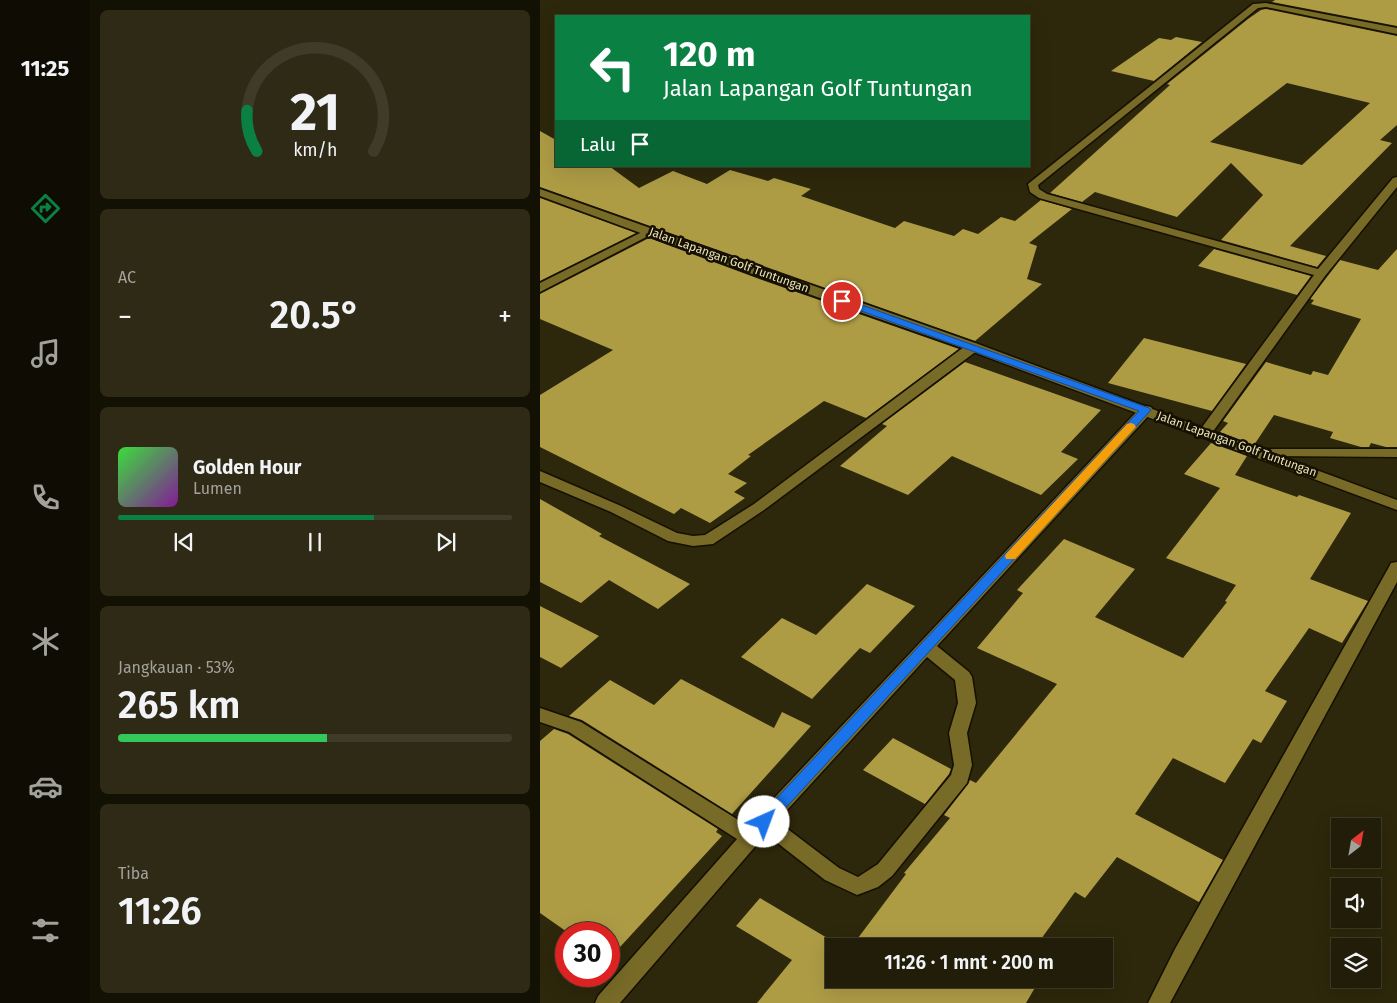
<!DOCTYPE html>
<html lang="id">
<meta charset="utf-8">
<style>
:root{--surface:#221d08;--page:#2e2a16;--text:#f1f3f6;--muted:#a2a29c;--line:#3f3b29;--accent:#0b8043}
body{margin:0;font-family:"Fira Sans",sans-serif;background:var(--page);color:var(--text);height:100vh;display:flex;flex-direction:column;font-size:19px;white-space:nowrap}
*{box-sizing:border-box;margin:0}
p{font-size:16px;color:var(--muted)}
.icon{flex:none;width:28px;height:28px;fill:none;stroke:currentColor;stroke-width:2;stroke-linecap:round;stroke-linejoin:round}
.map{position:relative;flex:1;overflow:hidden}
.details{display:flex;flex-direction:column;gap:10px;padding:10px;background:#131004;width:450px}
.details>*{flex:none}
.banner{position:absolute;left:15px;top:15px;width:475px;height:152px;border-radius:0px;box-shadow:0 5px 20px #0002,0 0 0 1px var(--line);background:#0b8043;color:#fff;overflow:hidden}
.needle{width:32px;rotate:31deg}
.controls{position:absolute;left:791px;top:818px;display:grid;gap:10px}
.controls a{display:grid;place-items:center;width:50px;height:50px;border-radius:0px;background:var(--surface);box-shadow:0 5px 20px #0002,0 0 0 1px var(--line);font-size:25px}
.speed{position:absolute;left:15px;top:922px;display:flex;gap:10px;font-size:25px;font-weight:700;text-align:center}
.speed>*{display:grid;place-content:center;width:65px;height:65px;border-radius:50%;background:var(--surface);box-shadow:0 5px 20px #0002,0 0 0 1px var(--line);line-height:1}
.speed .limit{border:8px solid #d22;background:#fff;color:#111}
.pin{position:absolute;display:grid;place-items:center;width:42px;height:42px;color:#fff;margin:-21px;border:2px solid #fff;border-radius:50%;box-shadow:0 1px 5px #0007}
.me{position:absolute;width:55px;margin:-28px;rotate:43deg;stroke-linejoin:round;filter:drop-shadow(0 0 4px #0008)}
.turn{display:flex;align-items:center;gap:18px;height:105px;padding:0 25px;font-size:22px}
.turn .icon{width:65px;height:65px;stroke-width:2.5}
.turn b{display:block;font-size:35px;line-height:42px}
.then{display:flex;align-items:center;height:48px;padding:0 25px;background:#0003;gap:10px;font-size:19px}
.big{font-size:38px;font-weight:600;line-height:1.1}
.details .card{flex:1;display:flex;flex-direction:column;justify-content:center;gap:8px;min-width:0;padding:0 18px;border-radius:8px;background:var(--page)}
.details .dial{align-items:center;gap:0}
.dial svg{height:130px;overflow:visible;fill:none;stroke:var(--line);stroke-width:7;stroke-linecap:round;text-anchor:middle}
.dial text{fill:var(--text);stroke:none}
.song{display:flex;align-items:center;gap:15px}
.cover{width:60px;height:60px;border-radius:8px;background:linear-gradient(135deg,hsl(120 70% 55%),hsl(290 70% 35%))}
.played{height:5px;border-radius:2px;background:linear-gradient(90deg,var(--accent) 65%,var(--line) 65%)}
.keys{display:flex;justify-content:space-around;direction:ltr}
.heat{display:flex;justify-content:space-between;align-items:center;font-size:28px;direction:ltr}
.charge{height:8px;border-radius:4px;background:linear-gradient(90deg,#34c759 53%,var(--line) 0)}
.trip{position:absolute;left:285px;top:938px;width:288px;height:50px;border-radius:0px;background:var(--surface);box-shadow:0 5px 20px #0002,0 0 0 1px var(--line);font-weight:600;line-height:50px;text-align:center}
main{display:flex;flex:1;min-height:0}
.dock{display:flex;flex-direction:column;width:90px;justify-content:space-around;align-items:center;background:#0e0c03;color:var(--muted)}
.dock .icon{width:35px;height:35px}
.dock .active{color:var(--accent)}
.dock b{font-size:22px;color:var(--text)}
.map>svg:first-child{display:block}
</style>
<main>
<nav class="dock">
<b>11:25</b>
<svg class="icon active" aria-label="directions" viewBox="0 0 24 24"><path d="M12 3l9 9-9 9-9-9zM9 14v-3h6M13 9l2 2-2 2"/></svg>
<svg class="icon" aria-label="music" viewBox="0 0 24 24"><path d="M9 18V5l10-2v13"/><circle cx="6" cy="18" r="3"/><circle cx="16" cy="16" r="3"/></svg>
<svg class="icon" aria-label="phone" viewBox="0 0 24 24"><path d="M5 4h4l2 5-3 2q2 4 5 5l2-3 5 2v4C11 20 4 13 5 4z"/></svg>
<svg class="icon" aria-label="climate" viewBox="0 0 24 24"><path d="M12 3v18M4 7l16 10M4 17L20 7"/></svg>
<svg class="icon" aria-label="car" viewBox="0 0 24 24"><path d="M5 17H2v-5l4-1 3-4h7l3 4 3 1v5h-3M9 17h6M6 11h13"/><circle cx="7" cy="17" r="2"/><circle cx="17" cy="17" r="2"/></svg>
<svg class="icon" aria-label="filters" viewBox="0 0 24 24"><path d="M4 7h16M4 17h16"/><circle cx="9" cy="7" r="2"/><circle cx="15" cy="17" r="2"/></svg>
</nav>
<section class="details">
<div class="card dial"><svg viewBox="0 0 100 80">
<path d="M14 69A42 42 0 1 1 86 69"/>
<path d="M14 69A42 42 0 0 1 8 44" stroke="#0b8043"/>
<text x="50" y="56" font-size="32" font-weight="700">21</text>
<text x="50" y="72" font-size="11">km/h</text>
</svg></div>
<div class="card"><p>AC</p>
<div class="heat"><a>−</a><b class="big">20.5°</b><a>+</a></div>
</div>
<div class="card">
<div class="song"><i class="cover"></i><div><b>Golden Hour</b><p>Lumen</p></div></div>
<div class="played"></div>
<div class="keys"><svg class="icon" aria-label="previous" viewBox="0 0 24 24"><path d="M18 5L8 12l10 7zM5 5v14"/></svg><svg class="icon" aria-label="pause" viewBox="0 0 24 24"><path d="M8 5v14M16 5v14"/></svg><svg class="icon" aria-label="next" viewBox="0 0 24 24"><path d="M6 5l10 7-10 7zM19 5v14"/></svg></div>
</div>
<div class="card"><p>Jangkauan · 53%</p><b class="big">265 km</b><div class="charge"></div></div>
<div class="card"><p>Tiba</p><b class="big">11:26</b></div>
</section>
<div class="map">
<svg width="857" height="1003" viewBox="0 0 857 1003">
<rect width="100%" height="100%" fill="#2d270b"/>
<path fill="#ae9c45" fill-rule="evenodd" d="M735,0h122v26l-125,-24z
M726,9l131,27v89l-17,15 12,3 -102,103 36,10 -9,11 -96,-27 42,-45 -32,-32 -54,54 -82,-25 -13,10 -32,-9 120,-108 -3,-1 81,-65 13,-9zM747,83l83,20 -68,62 -92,-23z
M636,37l26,5 -48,39 -43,-10 48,-33 12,2z
M0,131l16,9v26h53l30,22 34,-17 34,13 23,-14 38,11 6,-3 37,11 -10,7 94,32 9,-7 50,15 9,-7 15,5 23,-17 14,4 26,-21 31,9 -43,34 8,3 -10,33 15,5 -67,57 -435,-154z
M0,198l96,35 -96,48z
M109,238l113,42 197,69 -93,69 -42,-17 -76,54 3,1 -23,18 19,9 -13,9 11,6 -35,25 -29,-15 -7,6 -134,-67v-52l73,-45 -73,-31v-25z
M674,249l97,27 -14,19 -99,-29z
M857,249v198h-11l-15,-4 -2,4h-8l-31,-9 3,-6 -59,-17 -20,30 -34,-13 8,-9 -5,-2 43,-59 45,13 2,-4 15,4 33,-56 -50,-15 3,-4 -4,-1 30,-39 38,10z
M604,338l102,26 -34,47 -104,-28z
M425,362l136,48 -40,42 17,7 -37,36 -89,-39 -44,39 -68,-29 47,-40 -5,-2z
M671,443l36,13 -12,19 62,22 2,-2 52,18 -41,66 58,22 -26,42 -33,-15 -44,63 22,10 -26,42 -8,-4 -28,44 -52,-25 -38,56 88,46 -24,42 -82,-45 -32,41 -10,-6 -39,54h-184l54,-72 -2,-1 46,-55 -6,-3 24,-31 2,-4 6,3 81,-99 -80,-36 46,-55 -6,-3 47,-51 71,30 -40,48 88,41 44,-56 -2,-1 11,-16 -70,-27 54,-70 -36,-14z
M0,499l62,35 -3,2 91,48 -32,25 -49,-29 -28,23 -41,-21z
M327,584l48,22 -45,47 -10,-5 -48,51 -71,-42 41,-39 34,17z
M0,606l59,30 -38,32 -21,-11z
M141,679l93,49 8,-16 29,14 -79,88 -150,-94 -13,-4 41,-36 44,25z
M14,729l14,5 150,95 -2,3 6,4 -113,123v-25h-39l-30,-21v-172z
M353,738l58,31 -2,5 -24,30 -62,-34z
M220,898l74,44v37h206l-14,24h-269l35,-43 -56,-34z"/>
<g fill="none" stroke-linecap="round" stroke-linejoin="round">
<g stroke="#151000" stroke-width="3">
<path id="street" d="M726,3l131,25v6l-131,-27 -8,1 -220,177 1,4 8,5 271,75 75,-91 4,-1v10l-72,89 -116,161h-10l-2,-3 117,-159 -275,-77 -9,-6 -2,-8 225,-180z
M110,228l6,3 -2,2 -114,59v-9z
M433,343l5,1 1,3 -1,3 -214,160 -51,34 -20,2 -25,-5 -57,-29 -71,-30v-11l81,35 56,27 16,3 12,-1 49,-31 214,-160z
M606,406l5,1 2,3 -2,3 -214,233 32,26 3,5 4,26 -9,30 5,32 -5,18 -75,93 -14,11 -21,8 -32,-15 -59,-46 -146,169h-25l3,-7 139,-157 -168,-107 -29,-10v-14l41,14 167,104 393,-419zM387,657l28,23 3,23 -9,30 5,32 -3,10 -73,89 -20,13 -19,-9 -62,-47z
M720,449h137v8l-142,-1 -2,-3 2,-3z
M857,562v20l-227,421h-22l27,-54 214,-382 2,-4z"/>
</g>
<g stroke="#151000" stroke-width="3">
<path id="secondary" d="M0,189l438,155 419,156v10l-429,-160 -205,-72 -223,-82z"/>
</g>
<use href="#street" fill="#786a27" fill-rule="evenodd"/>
<use href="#secondary" fill="#786a27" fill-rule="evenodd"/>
</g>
<path fill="#1a73e8" stroke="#114b97" d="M299,299h6l304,109 2,2 -382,416 -5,2 -6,-2 -2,-4 2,-4 381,-407 -300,-108z"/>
<path fill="#f59e0b" d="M591,423l3,1 2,3 -2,2 -119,130h-9l-1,-3 1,-2 121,-130z"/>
<g text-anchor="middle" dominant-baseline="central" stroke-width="5" stroke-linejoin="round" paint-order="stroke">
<g font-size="12" fill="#ebe2b9" stroke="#151000">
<text transform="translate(189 260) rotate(20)">Jalan Lapangan Golf Tuntungan</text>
<text transform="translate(697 444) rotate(20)">Jalan Lapangan Golf Tuntungan</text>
</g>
</g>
</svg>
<div class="controls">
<a><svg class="needle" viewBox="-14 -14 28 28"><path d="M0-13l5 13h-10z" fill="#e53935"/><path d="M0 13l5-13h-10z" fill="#a2a29c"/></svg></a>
<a><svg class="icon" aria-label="sound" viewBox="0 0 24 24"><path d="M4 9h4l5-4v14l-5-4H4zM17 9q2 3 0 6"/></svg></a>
<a><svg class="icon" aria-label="layers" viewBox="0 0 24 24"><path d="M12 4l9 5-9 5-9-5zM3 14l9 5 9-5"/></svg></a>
</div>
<div class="speed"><div class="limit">30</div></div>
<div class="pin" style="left:302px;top:301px;background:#d93025"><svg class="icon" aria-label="arrive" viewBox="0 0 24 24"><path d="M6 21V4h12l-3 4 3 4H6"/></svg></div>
<svg class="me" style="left:224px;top:822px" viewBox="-20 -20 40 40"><circle r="19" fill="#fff"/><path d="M0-13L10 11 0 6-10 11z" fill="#1a73e8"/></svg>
<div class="trip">11:26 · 1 mnt · 200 m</div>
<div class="banner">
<div class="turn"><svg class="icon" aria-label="left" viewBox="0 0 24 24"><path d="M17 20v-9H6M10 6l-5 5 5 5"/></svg><div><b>120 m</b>Jalan Lapangan Golf Tuntungan</div></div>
<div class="then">Lalu<svg class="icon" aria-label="arrive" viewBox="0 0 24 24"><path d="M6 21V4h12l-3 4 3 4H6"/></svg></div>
</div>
</div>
</main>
